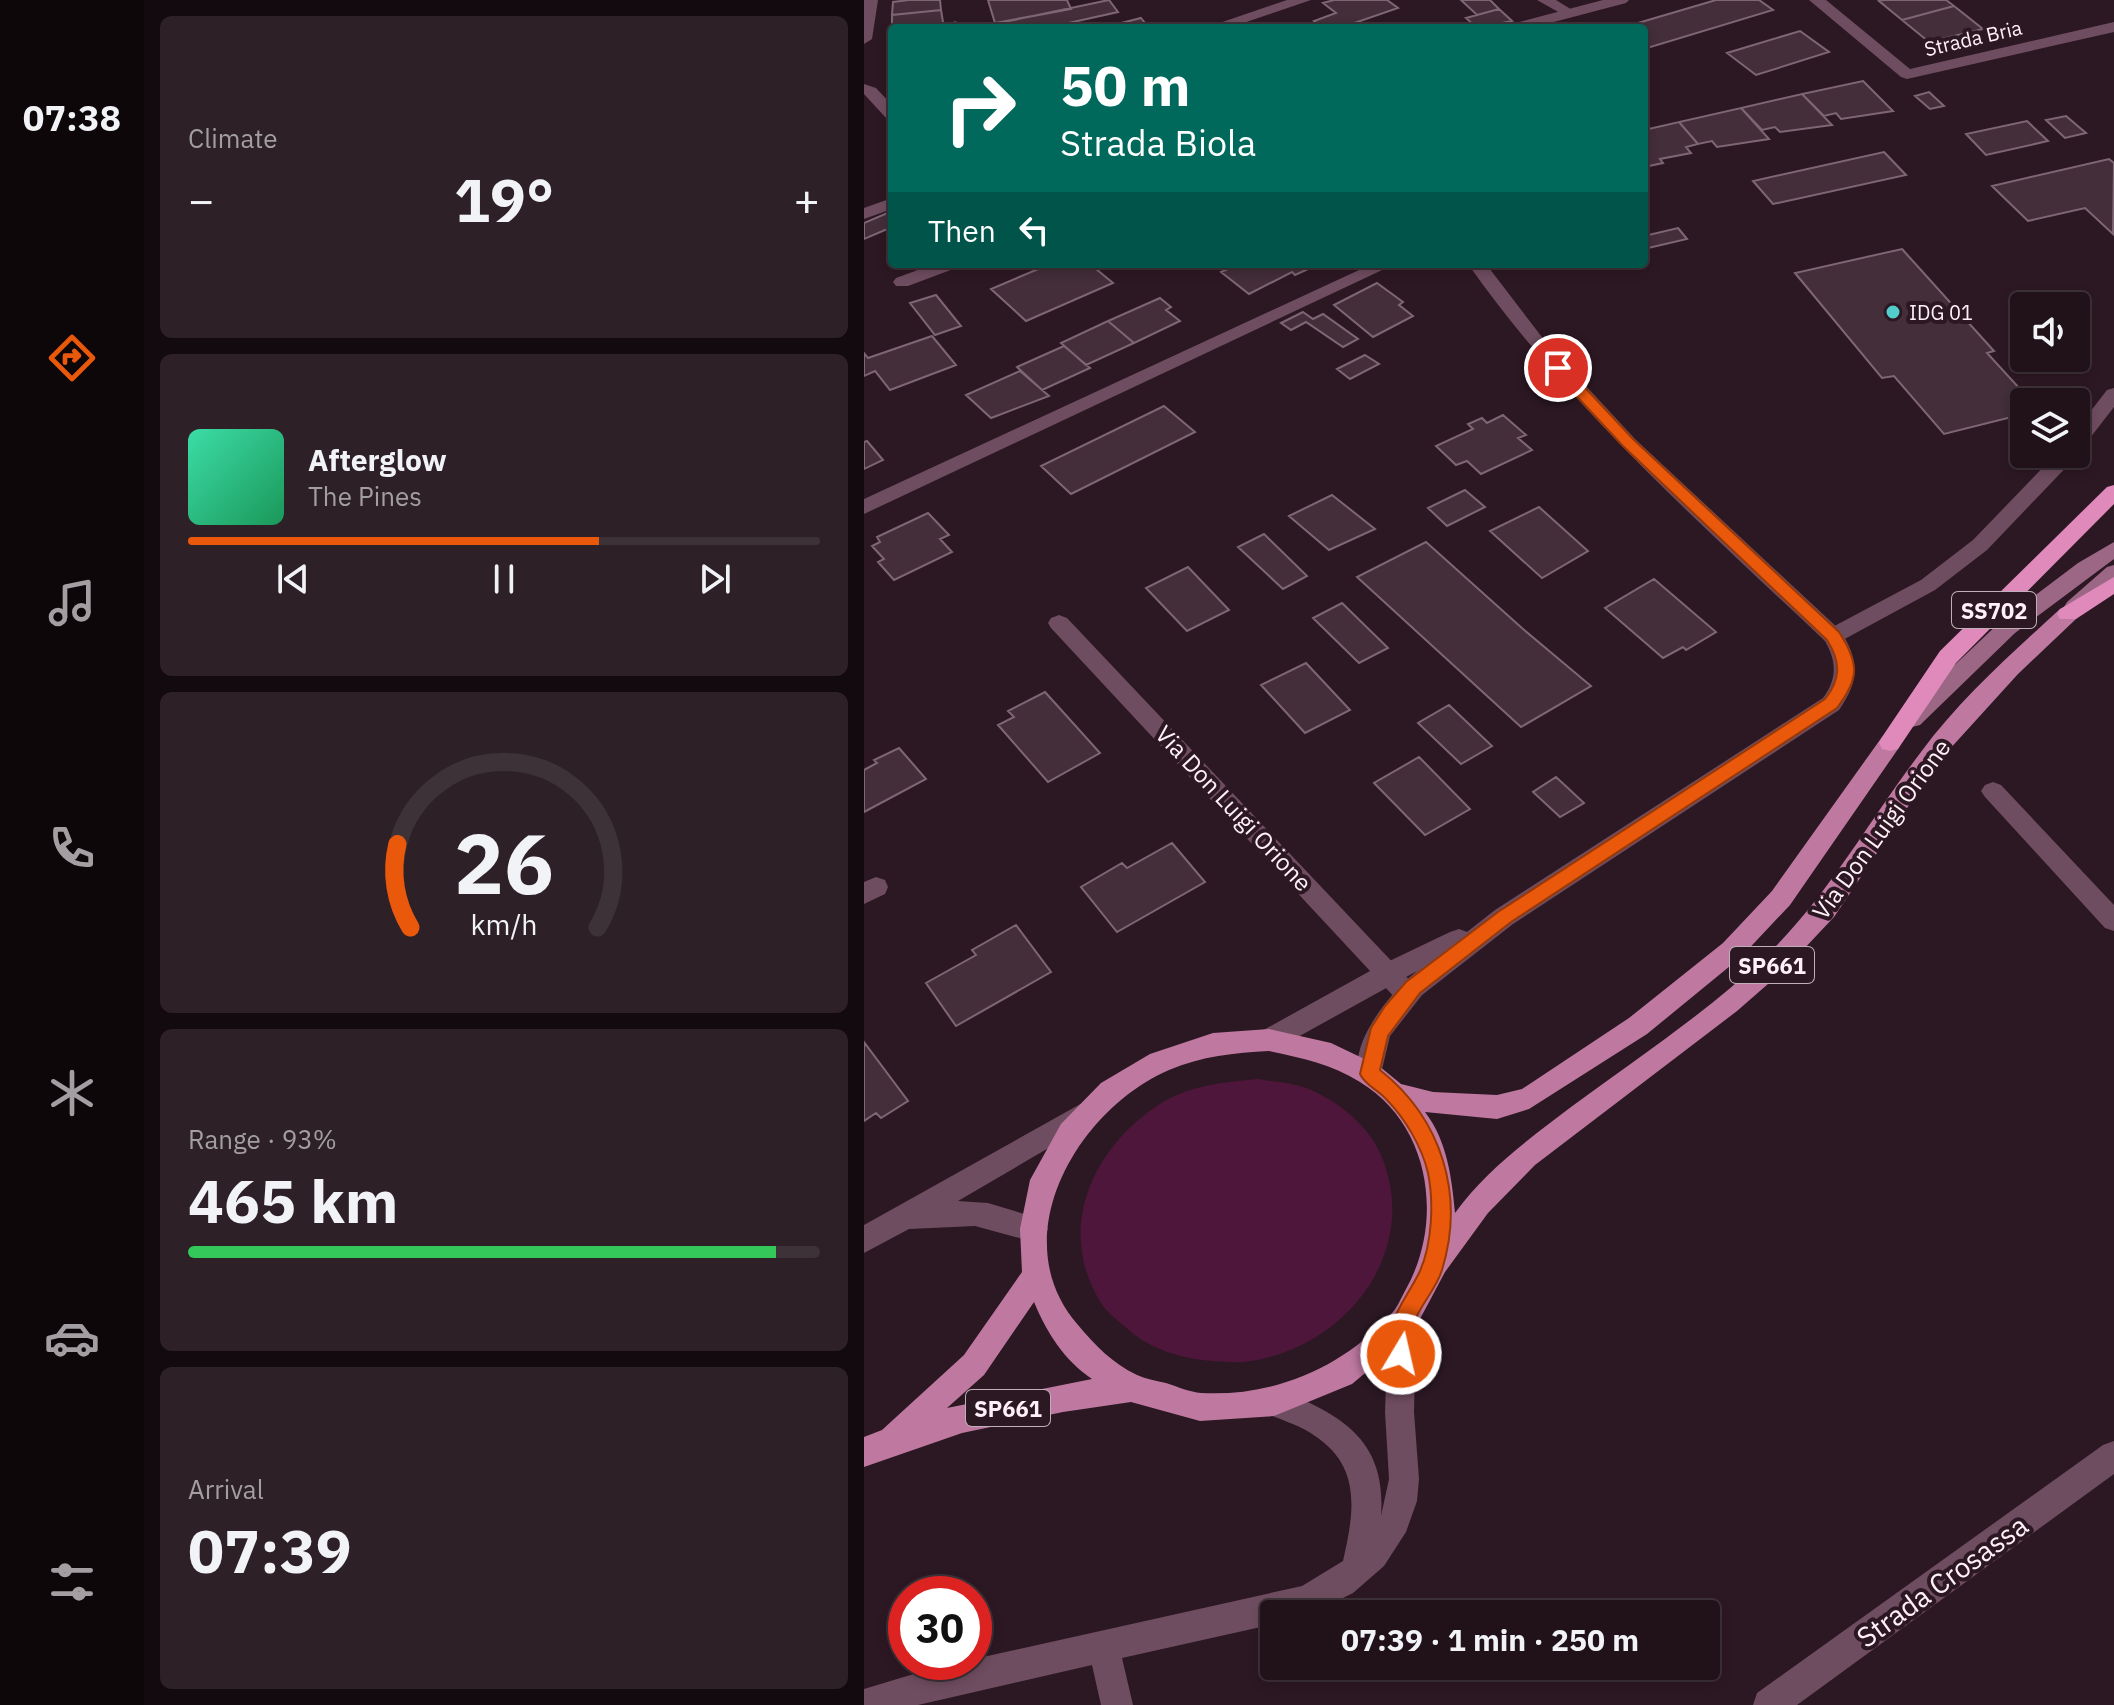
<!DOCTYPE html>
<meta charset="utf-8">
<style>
:root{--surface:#21121a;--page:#2d2027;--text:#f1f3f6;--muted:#a29ea2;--line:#3e3239;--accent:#ea580c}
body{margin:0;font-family:"IBM Plex Sans",sans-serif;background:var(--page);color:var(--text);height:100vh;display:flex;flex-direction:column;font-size:30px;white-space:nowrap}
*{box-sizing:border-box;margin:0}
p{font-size:26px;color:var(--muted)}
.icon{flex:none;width:44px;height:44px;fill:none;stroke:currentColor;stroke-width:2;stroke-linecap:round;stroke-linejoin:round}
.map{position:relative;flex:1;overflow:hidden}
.drawer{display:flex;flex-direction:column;gap:16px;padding:16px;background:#120a0e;width:720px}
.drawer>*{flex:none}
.banner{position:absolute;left:24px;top:24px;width:760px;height:244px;border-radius:8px;box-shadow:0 4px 12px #0003,0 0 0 2px var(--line);background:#00695c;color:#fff;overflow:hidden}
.buttons{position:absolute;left:1146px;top:292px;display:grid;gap:16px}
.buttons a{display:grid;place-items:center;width:80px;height:80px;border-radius:8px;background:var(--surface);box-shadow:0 4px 12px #0003,0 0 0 2px var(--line);font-size:40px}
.speed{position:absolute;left:24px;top:1576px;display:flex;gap:16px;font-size:40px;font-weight:700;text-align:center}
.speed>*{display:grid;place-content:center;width:104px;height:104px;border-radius:50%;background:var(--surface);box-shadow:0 4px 12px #0003,0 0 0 2px var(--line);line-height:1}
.speed .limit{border:12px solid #d22;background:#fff;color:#111}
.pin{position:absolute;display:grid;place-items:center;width:68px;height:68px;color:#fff;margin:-34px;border:4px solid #fff;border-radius:50%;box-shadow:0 2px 8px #0007}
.me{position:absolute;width:88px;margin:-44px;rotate:9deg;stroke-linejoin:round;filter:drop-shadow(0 0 6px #0008)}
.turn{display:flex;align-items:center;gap:28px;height:168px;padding:0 40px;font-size:36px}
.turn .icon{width:104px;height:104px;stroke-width:2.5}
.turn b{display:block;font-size:56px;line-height:68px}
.then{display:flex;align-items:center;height:76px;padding:0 40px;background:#0003;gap:16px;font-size:30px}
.big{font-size:60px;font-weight:700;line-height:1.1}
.drawer .card{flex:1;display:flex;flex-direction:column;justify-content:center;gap:12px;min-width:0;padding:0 28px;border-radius:12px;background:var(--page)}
.drawer .dial{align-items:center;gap:0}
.dial svg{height:208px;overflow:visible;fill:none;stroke:var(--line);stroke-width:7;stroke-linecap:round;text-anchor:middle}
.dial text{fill:var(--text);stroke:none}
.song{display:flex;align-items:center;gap:24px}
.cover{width:96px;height:96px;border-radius:12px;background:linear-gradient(135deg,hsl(160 70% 55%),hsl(150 70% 35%))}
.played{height:8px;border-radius:4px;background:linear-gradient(90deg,var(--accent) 65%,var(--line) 65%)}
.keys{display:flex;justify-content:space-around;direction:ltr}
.heat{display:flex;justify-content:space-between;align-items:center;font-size:44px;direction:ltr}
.charge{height:12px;border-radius:6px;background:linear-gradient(90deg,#34c759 93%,var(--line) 0)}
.trip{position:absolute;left:396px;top:1600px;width:460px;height:80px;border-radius:8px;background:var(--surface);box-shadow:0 4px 12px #0003,0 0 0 2px var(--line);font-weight:700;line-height:80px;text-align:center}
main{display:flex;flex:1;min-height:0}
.menu{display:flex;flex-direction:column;width:144px;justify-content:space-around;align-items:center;background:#0d070a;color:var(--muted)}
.menu .icon{width:56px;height:56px}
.menu .on{color:var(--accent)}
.menu b{font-size:36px;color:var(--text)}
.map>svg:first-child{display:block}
</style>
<main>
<nav class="menu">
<b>07:38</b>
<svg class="icon on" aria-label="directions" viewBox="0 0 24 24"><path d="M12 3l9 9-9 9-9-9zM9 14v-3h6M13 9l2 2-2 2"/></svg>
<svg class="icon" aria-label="music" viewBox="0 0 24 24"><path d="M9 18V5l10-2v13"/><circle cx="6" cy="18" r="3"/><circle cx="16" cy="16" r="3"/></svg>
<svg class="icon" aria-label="phone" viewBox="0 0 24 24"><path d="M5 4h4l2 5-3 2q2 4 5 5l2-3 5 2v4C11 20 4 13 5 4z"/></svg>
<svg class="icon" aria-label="climate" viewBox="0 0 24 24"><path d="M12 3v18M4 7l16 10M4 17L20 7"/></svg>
<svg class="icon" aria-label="car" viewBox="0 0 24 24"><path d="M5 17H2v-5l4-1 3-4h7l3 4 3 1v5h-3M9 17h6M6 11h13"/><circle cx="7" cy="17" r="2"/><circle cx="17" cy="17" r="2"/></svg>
<svg class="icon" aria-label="filters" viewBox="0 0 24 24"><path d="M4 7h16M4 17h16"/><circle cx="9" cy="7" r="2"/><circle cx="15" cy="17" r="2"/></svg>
</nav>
<section class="drawer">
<div class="card"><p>Climate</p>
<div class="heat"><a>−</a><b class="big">19°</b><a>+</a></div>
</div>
<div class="card">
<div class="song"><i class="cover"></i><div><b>Afterglow</b><p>The Pines</p></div></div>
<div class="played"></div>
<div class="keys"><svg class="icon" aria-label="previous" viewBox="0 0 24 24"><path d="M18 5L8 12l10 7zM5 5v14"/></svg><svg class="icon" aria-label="pause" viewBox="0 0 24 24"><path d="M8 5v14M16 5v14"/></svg><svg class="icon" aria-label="next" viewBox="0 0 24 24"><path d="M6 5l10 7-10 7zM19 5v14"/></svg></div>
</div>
<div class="card dial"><svg viewBox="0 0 100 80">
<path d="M14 69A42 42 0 1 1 86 69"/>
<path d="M14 69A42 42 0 0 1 9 37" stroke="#ea580c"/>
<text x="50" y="56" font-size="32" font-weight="700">26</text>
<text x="50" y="72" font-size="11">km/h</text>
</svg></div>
<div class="card"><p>Range · 93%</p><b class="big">465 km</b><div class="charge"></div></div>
<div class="card"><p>Arrival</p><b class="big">07:39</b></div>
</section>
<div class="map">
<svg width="1250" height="1705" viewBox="0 0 1250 1705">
<rect width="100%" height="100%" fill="#2c1823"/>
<path fill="#4e163a" d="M395,1079c15,3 33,4 47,9 33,13 65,39 77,72 37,97 -42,191 -139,202 -10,1 -21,-1 -31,-1 -29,-2 -61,-11 -83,-30 -9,-8 -20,-16 -27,-25 -49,-74 -12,-158 57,-202 29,-19 65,-22 99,-25z"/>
<path fill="#432e3a" stroke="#7f6674" stroke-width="2" d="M45,0h31l1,10 -49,5 1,-13z
M124,0h79l4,9 -76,14z
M245,0l9,12 -72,16h-35l-2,-7z
M470,0h53l11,8 -58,20h-17l-9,-7 22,-8 -13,-10z
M597,0h29l9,9 -22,6z
M852,0h43l14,10 -129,39v-21h-23z
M1020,0h62l8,6 -52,14 -23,-19z
M1090,6l29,23 -54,13 -27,-22z
M635,9l13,12 -35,7 -11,-10z
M77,10l3,18h-52v-13z
M277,18l8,10h-47z
M936,31l29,21 -73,23 -29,-22z
M999,81l30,30 -52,8 -5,-6 -12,3 -22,-22z
M1065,92l15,14 -14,3 -15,-13z
M938,94l30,31 -52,7 -5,-5 -13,3 -21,-22z
M877,108l28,31 -52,8 -5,-6 -14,3 -19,-22z
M1202,116l20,17 -21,5 -19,-18z
M1163,121l21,20 -62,14 -20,-21z
M815,122l19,22 -12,3 5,6 -31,6 3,4 -19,4v-37z
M1020,152l22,23 -133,29 -20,-23z
M1245,159l5,4 -1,71 -28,-26 -57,13 -36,-35z
M28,211v16l-28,12v-16z
M814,228l9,11 -43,10v-13z
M1038,249l92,102 -7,2 45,49h-8v12l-80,20 -50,-58 -12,2 -87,-105z
M186,264h40l23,19 -87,38 -35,-32z
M375,264h76l2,1 -22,10 -3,-3 -43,22 -28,-22z
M513,283l26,19 -4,3 14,11 -40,21 -39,-32z
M72,295l25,31 -26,9 -25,-32z
M296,298l11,9 -5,3 14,11 -46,22 -26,-22z
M439,312l10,7 10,-5 35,25 -15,8 -37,-25 -15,8 -10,-7z
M244,321l26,22 -48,22 -25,-22z
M68,336l24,29 -66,25 -15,-19 -11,5v-23l4,5z
M200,346l26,22 -48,22 -25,-23z
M501,355l14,9 -29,15 -13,-10z
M156,371l29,25 -58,22 -25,-23z
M300,406l31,26 -124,62 -30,-28z
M639,415l23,20 -8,3 14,12 -51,24 -14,-13 -11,4 -20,-19 37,-17 -5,-5 14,-6 5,5z
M3,441l16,19 -19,9v-27z
M601,490l20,17 -38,19 -19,-18z
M468,495l43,34 -46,21 -40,-34z
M675,507l49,44 -46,27 -52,-47z
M64,513l21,22 -9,4 12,13 -58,28 -16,-18 6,-3 -12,-13 8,-4 -3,-5z
M400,534l43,42 -24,13 -45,-42z
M562,542l97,87 68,57 -70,41 -164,-150z
M324,567l41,43 -42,21 -41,-43z
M790,579l62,53 -30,18 -3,-3 -20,11 -58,-50z
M478,603l46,45 -29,15 -46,-45z
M442,663l44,47 -45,23 -44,-48z
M181,692l55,61 -52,29 -50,-57 16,-8 -6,-6z
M585,705l43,41 -31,18 -43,-41z
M35,748l27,31 -62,33v-42l13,-7 -3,-3z
M555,757l51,52 -45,26 -51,-52z
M692,777l28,26 -24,14 -27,-25z
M308,843l33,39 -88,50 -36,-45 41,-24 5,5z
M152,925l35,47 -95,54 -30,-43 50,-28 -4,-5z
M0,1042l44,59 -27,17 -5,-5 -12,8z"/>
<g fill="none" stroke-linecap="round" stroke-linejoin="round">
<path fill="#6f4d60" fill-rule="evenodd" d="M423,0h24l-82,28h-24z
M673,0h19l21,13 -8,5z
M945,0h17l84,69 204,-47v10l-207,47 -6,-2z
M91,21l5,2 3,5h-16l3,-5z
M0,84l12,4 16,17v15l-6,-2 -22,-24z
M70,264h25l-3,4 -48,18h-12l-3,-4 3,-4z
M508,264h23l-531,250v-15z
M1250,388v19l-31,40 -7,2v-19l31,-40z
M1212,453l1,1 -3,5 -87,91 -52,40 -94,51h-16l-3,-5 3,-5 96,-51 52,-40 83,-86z
M195,615l8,3 349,369 4,7 -4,7 -9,4 -9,-4 -347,-373 -3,-5 3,-5z
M1129,782l8,3 113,120v26l-9,-3 -120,-131 -4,-6 4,-6z
M12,877l9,3 3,7 -3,7 -21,10v-22z"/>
<path fill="#6f4d60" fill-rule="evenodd" d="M0,0h14l-6,39 -8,5z
M739,0h26l-3,3 -95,25h-26l3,-3z
M28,198v11l-28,10v-11z
M604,264h18l62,81 87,94 206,192c18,30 19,49 -2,79l-326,214 -91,71 -32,41 -11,46 -9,3 -9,-3c-17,-34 30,-91 56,-111l-139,77 -9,3 -9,-3 -4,-8 4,-8 119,-66 71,-34 9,-3 8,3 28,-22 328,-212c14,-19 14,-36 2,-57 -126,-119 -256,-234 -357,-377z
M220,1102l9,4 4,8 -4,8 -135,79 30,2 56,17 4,9 -4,9 -10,4 -59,-16 -66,3 -45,24v-28z
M538,1310l10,4 4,10 -2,88 5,67 -2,22 -11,31 -22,34 -31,27 -42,21h-37v10l-152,34 11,47h-32l-9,-40 -174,40h-54v-16l63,-19 47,-8v-3l328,-73 41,-25c11,-48 19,-94 -28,-125 -15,-11 -35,-16 -52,-24l-4,-10 4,-10 11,-4c64,25 113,49 107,128l8,-37 -4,-67 3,-88 4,-10z
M1250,1441v33l-317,231h-44l4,-12 346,-248z"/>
<path fill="#9c6685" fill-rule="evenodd" d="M1250,542v17l-99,74 -95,92 -8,2 -8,-2 -3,-6 3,-6 96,-91 78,-59z
M1250,565v19l-31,28h-16l-3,-5 3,-5 40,-35z"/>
<path fill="#bf79a1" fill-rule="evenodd" d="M1204,607l8,2 3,5 -3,5 -58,55 -80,88 -104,155 -49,52 -48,42 -202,154 -47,48 -43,59 -33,62 -60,50 -78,32 -74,5 -69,-19 -68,10 -101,21 -98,34v-30l18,-7 82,-75 58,-83 -2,-43 10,-49 31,-56 40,-41 49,-29 63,-21 56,-4 62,14 48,23 22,18 32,8 64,3 25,-6 107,-71 94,-75 49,-52 110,-154 8,-2 8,2 3,6 -3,6 -108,156 -49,52 -94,77 -118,75 -32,10 -72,-7c22,28 27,67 30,101 31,-43 74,-74 116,-106 66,-49 137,-95 196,-152 62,-60 102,-135 154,-203 39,-53 91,-99 139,-143zM405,1051c32,7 63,13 91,31 71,43 84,139 46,207 -5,9 -9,20 -16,26 -48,53 -117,82 -189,78 -11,-1 -23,-6 -35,-10 -9,-2 -20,-4 -29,-8 -24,-11 -42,-30 -59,-50 -76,-87 0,-216 91,-255 33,-14 65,-17 100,-19zM170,1302c13,31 30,58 58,77l-145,29 37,-33z"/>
<path fill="#df8abb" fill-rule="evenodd" d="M1250,485v19l-158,159 -58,86 -8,2 -8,-2 -3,-6 3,-6 58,-86 167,-164z
M1250,577v17l-38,25h-16l-3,-5 3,-5z"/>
</g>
<path fill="#ea580c" stroke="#983908" stroke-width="2" d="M694,363l5,1 70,75 206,193c20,31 21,46 -2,76l-326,214 -91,71 -32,43 -8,34c62,49 85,125 62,200 -6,20 -23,36 -29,55 -3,12 1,25 -4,37l-8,3 -8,-3c-15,-34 14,-63 27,-91 12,-28 14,-68 8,-98 -6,-26 -23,-55 -42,-74 -8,-9 -21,-14 -26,-25l11,-46 14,-22 21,-24 92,-70 327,-213c16,-20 16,-37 2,-59l-204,-194 -70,-75v-7z"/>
<circle fill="#52cdcc" stroke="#2c1823" stroke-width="3" cx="1029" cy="312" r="8"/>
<g text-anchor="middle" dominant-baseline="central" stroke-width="8" stroke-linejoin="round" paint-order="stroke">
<g font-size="20" fill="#fff0f8" stroke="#2c1823">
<text transform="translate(1109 38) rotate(-13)">Strada Bria</text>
</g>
<g font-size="20" fill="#fff0f8" stroke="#2c1823" text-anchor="start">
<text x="1045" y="312">IDG 01</text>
</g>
<g fill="#2c1823" stroke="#c0afb8" stroke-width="2">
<rect x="1088" y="592" width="84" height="36" rx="6"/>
<rect x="866" y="947" width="84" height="36" rx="6"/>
<rect x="102" y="1390" width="84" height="36" rx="6"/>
</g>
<g font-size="22" font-weight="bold" fill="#fff0f8">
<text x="1130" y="610">SS702</text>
<text x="908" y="965">SP661</text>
<text x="144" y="1408">SP661</text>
</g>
<g font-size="24" fill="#fff0f8" stroke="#2c1823">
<text transform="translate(370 808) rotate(47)">Via Don Luigi Orione</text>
<text transform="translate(1017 829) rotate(-54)">Via Don Luigi Orione</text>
</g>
<g font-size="28" fill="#fff0f8" stroke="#2c1823">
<text transform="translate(1078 1581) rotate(-36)">Strada Crosassa</text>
</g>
</g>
</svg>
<div class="buttons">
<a><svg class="icon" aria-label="sound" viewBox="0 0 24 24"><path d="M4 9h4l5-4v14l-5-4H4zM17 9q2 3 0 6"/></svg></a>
<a><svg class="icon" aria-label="layers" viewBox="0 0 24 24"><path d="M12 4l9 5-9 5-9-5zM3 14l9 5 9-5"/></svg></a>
</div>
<div class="speed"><div class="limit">30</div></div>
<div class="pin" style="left:694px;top:368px;background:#d93025"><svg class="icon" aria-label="arrive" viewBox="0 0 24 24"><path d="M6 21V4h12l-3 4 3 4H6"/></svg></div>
<svg class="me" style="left:537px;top:1354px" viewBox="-20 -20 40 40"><circle r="17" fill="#ea580c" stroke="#fff" stroke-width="3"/><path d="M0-11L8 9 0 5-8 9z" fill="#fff"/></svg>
<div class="trip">07:39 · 1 min · 250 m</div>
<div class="banner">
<div class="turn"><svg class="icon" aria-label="right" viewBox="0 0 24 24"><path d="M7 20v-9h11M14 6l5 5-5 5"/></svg><div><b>50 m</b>Strada Biola</div></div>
<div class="then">Then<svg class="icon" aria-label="left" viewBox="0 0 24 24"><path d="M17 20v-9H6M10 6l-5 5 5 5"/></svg></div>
</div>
</div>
</main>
